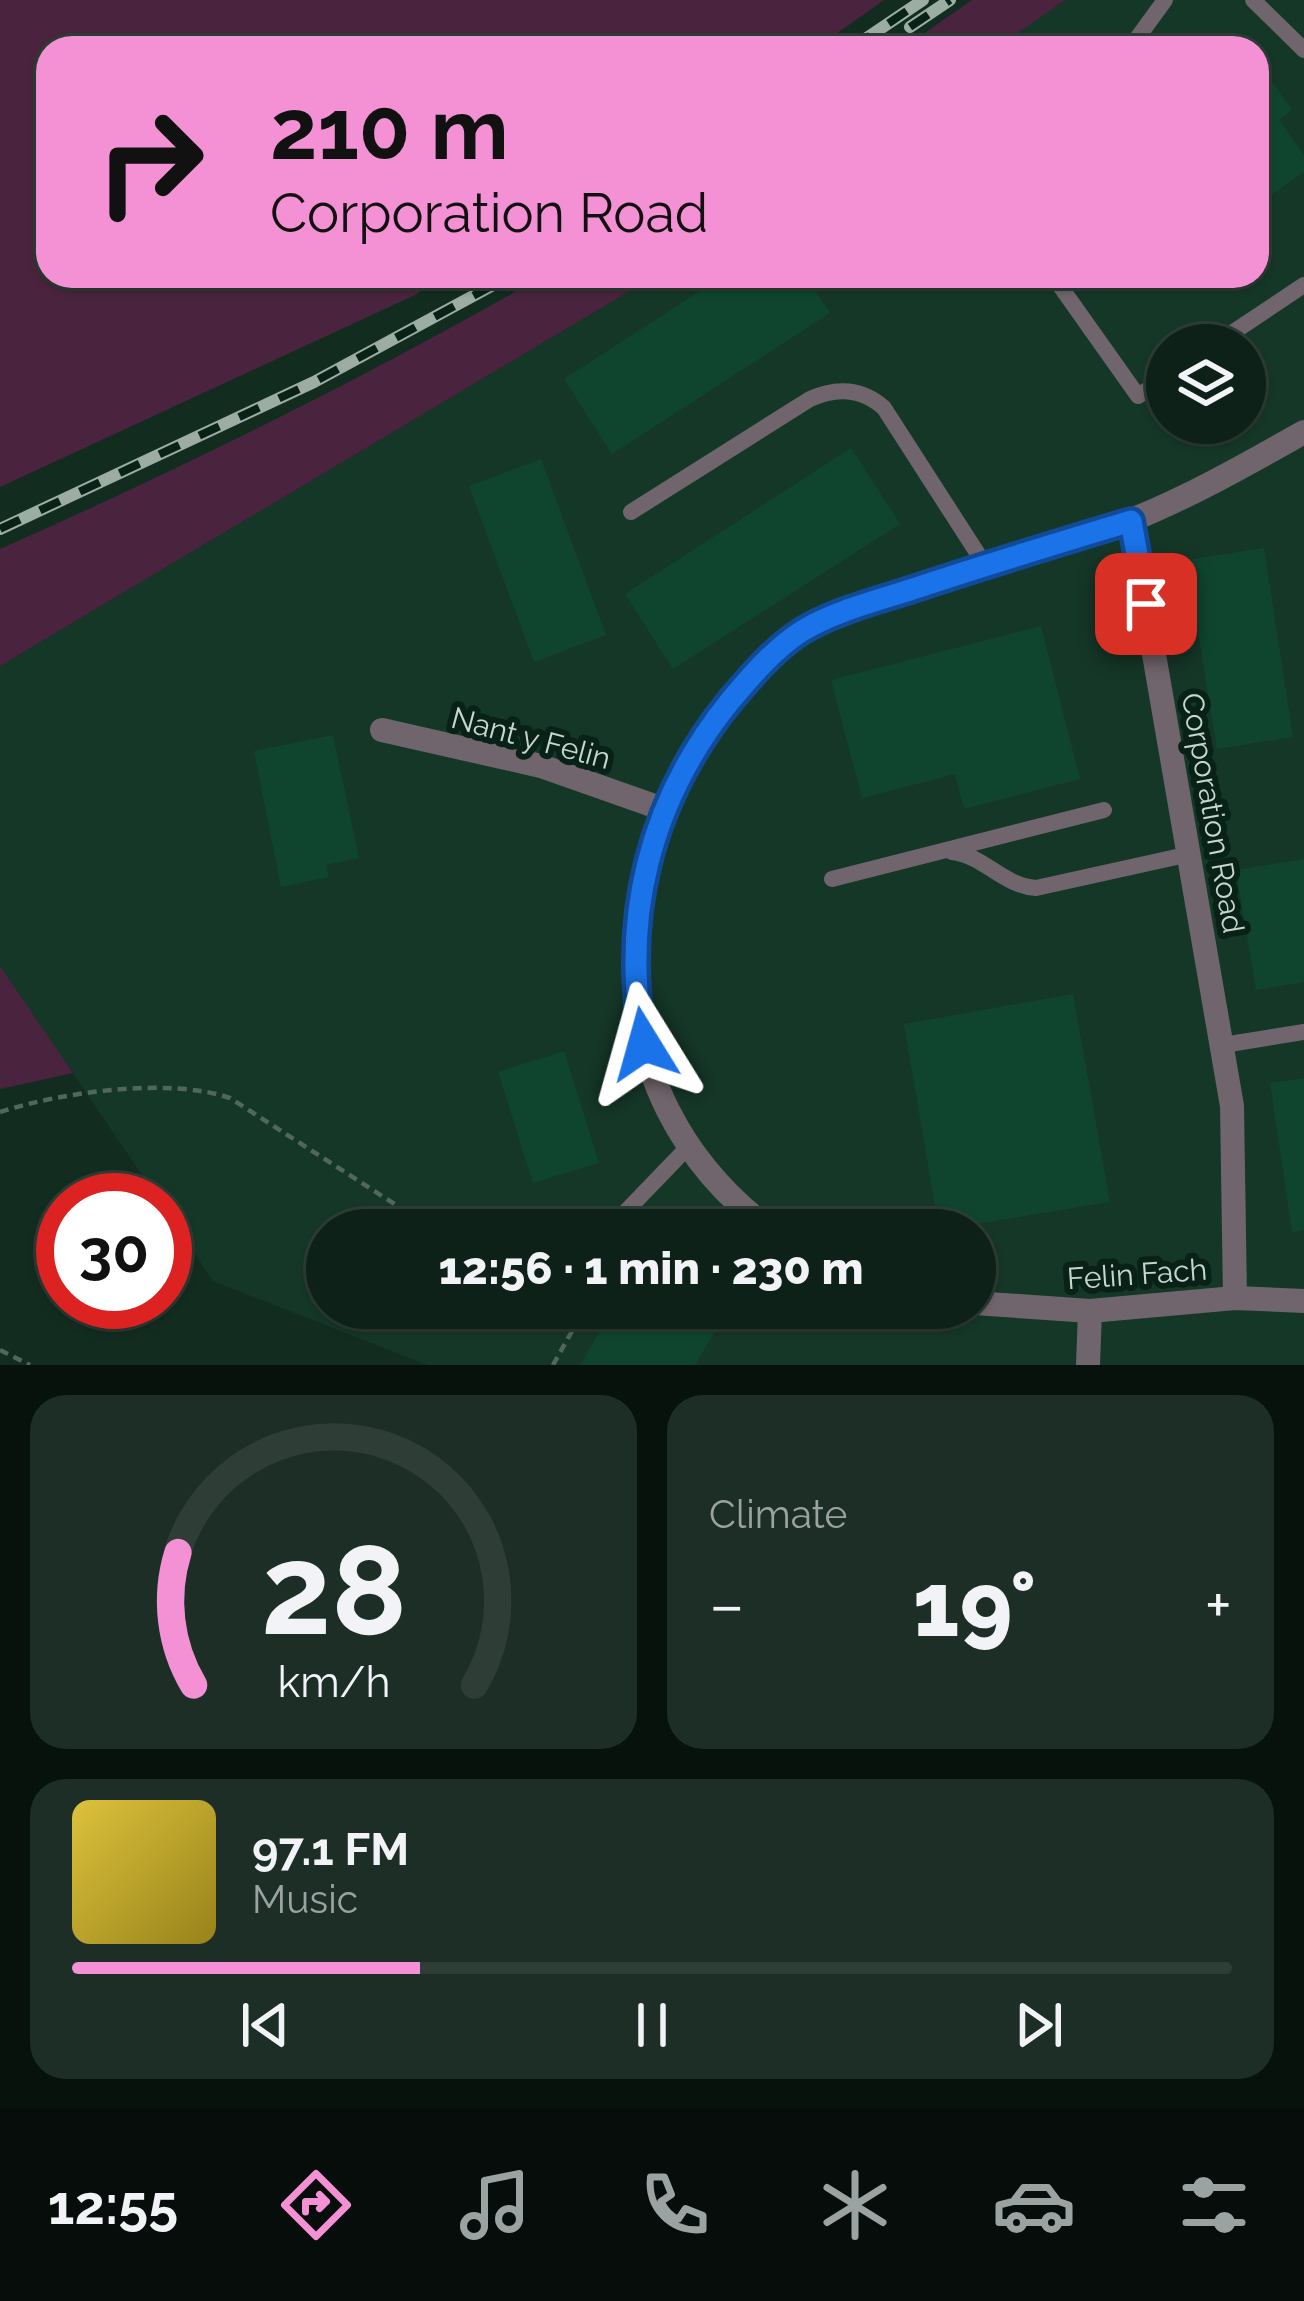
<!DOCTYPE html>
<meta charset="utf-8">
<style>
:root{--surface:#0e2118;--page:#1c2e25;--text:#f1f3f6;--muted:#9ba3a2;--line:#2e3e37;--accent:#f491d4}
body{margin:0;font-family:Raleway,sans-serif;background:var(--page);color:var(--text);height:100vh;display:flex;flex-direction:column;font-size:45px;white-space:nowrap}
*{box-sizing:border-box;margin:0}
p{font-size:39px;color:var(--muted)}
.icon{flex:none;width:66px;height:66px;fill:none;stroke:currentColor;stroke-width:2;stroke-linecap:round;stroke-linejoin:round}
.map{position:relative;height:1365px;overflow:hidden}
.panel{display:flex;flex-direction:column;gap:30px;padding:30px;background:#08120d;flex:1}
.panel>*{flex:none}
.hud{position:absolute;left:36px;top:36px;width:1233px;height:252px;border-radius:36px;box-shadow:0 3px 9px #0004,0 0 0 3px var(--line);background:#f491d4;color:#111;overflow:hidden}
.controls{position:absolute;left:1146px;top:324px;display:grid;gap:24px}
.controls a{display:grid;place-items:center;width:120px;height:120px;border-radius:50%;background:var(--surface);box-shadow:0 3px 9px #0004,0 0 0 3px var(--line);font-size:60px}
.speed{position:absolute;left:36px;top:1173px;display:flex;gap:24px;font-size:60px;font-weight:700;text-align:center}
.speed>*{display:grid;place-content:center;width:156px;height:156px;border-radius:50%;background:var(--surface);box-shadow:0 3px 9px #0004,0 0 0 3px var(--line);line-height:1}
.speed .limit{border:18px solid #d22;background:#fff;color:#111}
.pin{position:absolute;display:grid;place-items:center;width:102px;height:102px;color:#fff;margin:-51px;border-radius:24px;box-shadow:0 6px 18px #0006}
.me{position:absolute;width:132px;margin:-66px;rotate:352deg;stroke-linejoin:round;filter:drop-shadow(0 0 9px #0008)}
.turn{display:flex;align-items:center;gap:42px;height:252px;padding:0 36px;font-size:54px}
.turn .icon{width:156px;height:156px;stroke-width:2.5}
.turn b{display:block;font-size:84px;line-height:102px}
.big{font-size:90px;font-weight:800;line-height:1.1}
.panel .tile{flex:1;display:flex;flex-direction:column;justify-content:center;gap:18px;min-width:0;padding:0 42px;border-radius:36px;background:var(--page)}
.panel .dial{align-items:center;gap:0}
.dial svg{height:312px;overflow:visible;fill:none;stroke:var(--line);stroke-width:7;stroke-linecap:round;text-anchor:middle}
.dial text{fill:var(--text);stroke:none}
.song{display:flex;align-items:center;gap:36px}
.cover{width:144px;height:144px;border-radius:18px;background:linear-gradient(135deg,hsl(50 70% 55%),hsl(50 70% 35%))}
.played{height:12px;border-radius:6px;background:linear-gradient(90deg,var(--accent) 30%,var(--line) 30%)}
.keys{display:flex;justify-content:space-around;direction:ltr}
.heat{display:flex;justify-content:space-between;align-items:center;font-size:66px;direction:ltr}
.panel .tiles{flex:1;display:grid;gap:30px;grid-template-columns:1fr 1fr}
.tile:last-child{grid-column:span 2}
.trip{position:absolute;left:306px;top:1209px;width:690px;height:120px;border-radius:60px;background:var(--surface);box-shadow:0 3px 9px #0004,0 0 0 3px var(--line);font-weight:800;line-height:120px;text-align:center}
.menu{display:flex;height:192px;justify-content:space-around;align-items:center;background:#060d0a;color:var(--muted)}
.menu .icon{width:84px;height:84px}
.menu .selected{color:var(--accent)}
.menu b{font-size:54px;color:var(--text)}
.map>svg:first-child{display:block}
</style>
<div class="map">
<svg width="1304" height="1365" viewBox="0 0 1304 1365">
<rect width="100%" height="100%" fill="#132c20"/>
<path fill="#153728" fill-rule="evenodd" d="M1065,0h239v1365h-877l-214,-84 -48,-72v-9h-6l-159,-234v-300l655,-390h602v-228h-260zM1167,345h78v78h-78zM327,1230h648v78h-648z"/>
<path fill="#4a243e" d="M0,0h884l-68,48h-768v228h398l-31,19 -415,192z
M972,0h93l-68,48h-94z
M543,276h112l-655,390v-117c185,-82 367,-172 543,-273z
M0,966l73,107 -73,16z"/>
<path fill="#0f452f" d="M1257,61l35,49 -13,10 25,35v17l-47,33z
M723,276h83l24,37 -218,141 -48,-75z
M851,448l49,76 -227,145 -48,-75z
M541,459l65,176 -72,27 -65,-176z
M1264,548l29,189 -76,12 -31,-189z
M1041,626l39,153 -116,30 -9,-35 -93,24 -31,-118z
M333,735l26,123 -33,7 3,12 -48,10 -27,-136z
M1304,859v123l-48,8 -20,-120z
M1073,994l37,208 -171,28 -35,-206z
M564,1051l35,112 -66,20 -35,-111z
M1304,1078v152l-12,2 -22,-149z
M614,1308h115l-34,57h-115z"/>
<g fill="none" stroke-linecap="round" stroke-linejoin="round">
<path stroke="#52675c" stroke-width="4.5" stroke-dasharray="9 6" stroke-linecap="butt" d="M0,1112c62,-20 169,-35 230,-14l166,107
M0,1350l30,15
M553,1365l32,-57"/>
<path stroke="#70656c" stroke-width="16" d="M1253,0l51,50
M1130,48l35,-48
M1053,276l85,120 29,-19
M1214,345l90,-60
M631,512l179,-113c26,-12 52,-11 74,9l101,157
M952,852c33,4 51,34 84,36l154,-34
M832,879l272,-69
M1223,1045l81,-13
M411,1215l25,15
M608,1230l79,-82"/>
<path stroke="#70656c" stroke-width="24" d="M1131,521l101,585 3,192
M382,730l159,36 122,43
M770,1230c-88,-66 -139,-162 -135,-274 4,-102 34,-179 98,-258 27,-33 57,-65 97,-81 70,-28 145,-49 217,-71 29,-8 59,-15 87,-27 59,-24 115,-56 170,-87
M975,1303l115,8 145,-13 69,3
M1088,1365l2,-54"/>
<g stroke="#9cada4" stroke-width="12">
<path id="rail" d="M910,27l40,-27
M852,48l71,-48
M0,529l314,-147 196,-106"/>
</g>
<use href="#rail" stroke="#092217" stroke-width="8" stroke-dasharray="22" stroke-linecap="butt"/>
</g>
<g fill="none" stroke-linecap="round" stroke-linejoin="round">
<g stroke="#114b97" stroke-width="30">
<path id="route" d="M644,1044c-24,-125 6,-244 86,-343 21,-25 44,-52 72,-70 33,-20 74,-30 111,-42 72,-24 145,-46 218,-68l15,83"/>
</g>
<use href="#route" stroke="#1a73e8" stroke-width="21"/>
</g>
<g text-anchor="middle" dominant-baseline="central" stroke-width="12" stroke-linejoin="round" paint-order="stroke">
<g font-size="30" fill="#c7d6ce" stroke="#092217">
<text transform="translate(531 738) rotate(15)">Nant y Felin</text>
<text transform="translate(1213 813) rotate(80)">Corporation Road</text>
<text transform="translate(1137 1274) rotate(-4)">Felin Fach</text>
</g>
</g>
</svg>
<div class="controls">
<a><svg class="icon" aria-label="layers" viewBox="0 0 24 24"><path d="M12 4l9 5-9 5-9-5zM3 14l9 5 9-5"/></svg></a>
</div>
<div class="speed"><div class="limit">30</div></div>
<div class="pin" style="left:1146px;top:604px;background:#d93025"><svg class="icon" aria-label="arrive" viewBox="0 0 24 24"><path d="M6 21V4h12l-3 4 3 4H6"/></svg></div>
<svg class="me" style="left:644px;top:1044px" viewBox="-20 -20 40 40"><path d="M0-17L14 15 0 8-14 15z" fill="#1a73e8" stroke="#fff" stroke-width="4"/></svg>
<div class="trip">12:56 · 1 min · 230 m</div>
<div class="hud">
<div class="turn"><svg class="icon" aria-label="right" viewBox="0 0 24 24"><path d="M7 20v-9h11M14 6l5 5-5 5"/></svg><div><b>210 m</b>Corporation Road</div></div>
</div>
</div>
<section class="panel">
<div class="tiles">
<div class="tile dial"><svg viewBox="0 0 100 80">
<path d="M14 69A42 42 0 1 1 86 69"/>
<path d="M14 69A42 42 0 0 1 10 35" stroke="#f491d4"/>
<text x="50" y="56" font-size="32" font-weight="700">28</text>
<text x="50" y="72" font-size="11">km/h</text>
</svg></div>
<div class="tile"><p>Climate</p>
<div class="heat"><a>−</a><b class="big">19°</b><a>+</a></div>
</div>
<div class="tile">
<div class="song"><i class="cover"></i><div><b>97.1 FM</b><p>Music</p></div></div>
<div class="played"></div>
<div class="keys"><svg class="icon" aria-label="previous" viewBox="0 0 24 24"><path d="M18 5L8 12l10 7zM5 5v14"/></svg><svg class="icon" aria-label="pause" viewBox="0 0 24 24"><path d="M8 5v14M16 5v14"/></svg><svg class="icon" aria-label="next" viewBox="0 0 24 24"><path d="M6 5l10 7-10 7zM19 5v14"/></svg></div>
</div>
</div>
</section>
<nav class="menu">
<b>12:55</b>
<svg class="icon selected" aria-label="directions" viewBox="0 0 24 24"><path d="M12 3l9 9-9 9-9-9zM9 14v-3h6M13 9l2 2-2 2"/></svg>
<svg class="icon" aria-label="music" viewBox="0 0 24 24"><path d="M9 18V5l10-2v13"/><circle cx="6" cy="18" r="3"/><circle cx="16" cy="16" r="3"/></svg>
<svg class="icon" aria-label="phone" viewBox="0 0 24 24"><path d="M5 4h4l2 5-3 2q2 4 5 5l2-3 5 2v4C11 20 4 13 5 4z"/></svg>
<svg class="icon" aria-label="climate" viewBox="0 0 24 24"><path d="M12 3v18M4 7l16 10M4 17L20 7"/></svg>
<svg class="icon" aria-label="car" viewBox="0 0 24 24"><path d="M5 17H2v-5l4-1 3-4h7l3 4 3 1v5h-3M9 17h6M6 11h13"/><circle cx="7" cy="17" r="2"/><circle cx="17" cy="17" r="2"/></svg>
<svg class="icon" aria-label="filters" viewBox="0 0 24 24"><path d="M4 7h16M4 17h16"/><circle cx="9" cy="7" r="2"/><circle cx="15" cy="17" r="2"/></svg>
</nav>
